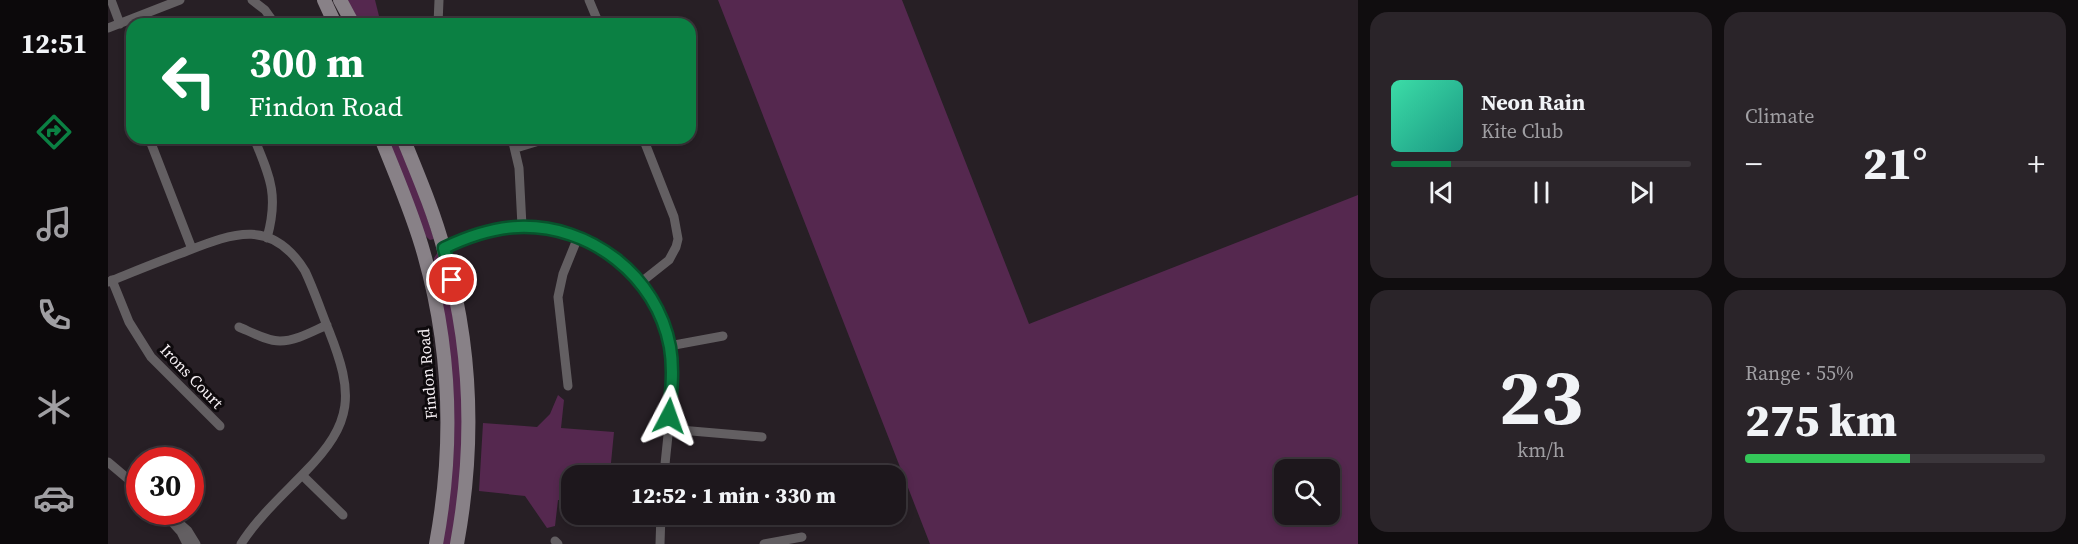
<!DOCTYPE html>
<meta charset="utf-8">
<style>
:root{--surface:#1d171c;--page:#2a2429;--text:#f1f3f6;--muted:#a09fa3;--line:#3b363b;--accent:#0b8043}
body{margin:0;font-family:"Source Serif 4",serif;background:var(--page);color:var(--text);height:100vh;display:flex;flex-direction:column;font-size:22px;white-space:nowrap}
*{box-sizing:border-box;margin:0}
p{font-size:20px;color:var(--muted)}
.icon{flex:none;width:33px;height:33px;fill:none;stroke:currentColor;stroke-width:2;stroke-linecap:round;stroke-linejoin:round}
.map{position:relative;flex:1;overflow:hidden}
.side{display:flex;flex-direction:column;gap:12px;padding:12px;background:#100d0f;width:720px}
.side>*{flex:none}
.hud{position:absolute;left:18px;top:18px;width:570px;height:126px;border-radius:18px;box-shadow:0 3px 9px #0003,0 0 0 2px var(--line);background:#0b8043;color:#fff;overflow:hidden}
.fabs{position:absolute;left:1166px;top:459px;display:grid;gap:12px}
.fabs a{display:grid;place-items:center;width:66px;height:66px;border-radius:12px;background:var(--surface);box-shadow:0 3px 9px #0003,0 0 0 2px var(--line);font-size:30px}
.speed{position:absolute;left:18px;top:447px;display:flex;gap:12px;font-size:30px;font-weight:700;text-align:center}
.speed>*{display:grid;place-content:center;width:78px;height:78px;border-radius:50%;background:var(--surface);box-shadow:0 3px 9px #0003,0 0 0 2px var(--line);line-height:1}
.speed .limit{border:9px solid #d22;background:#fff;color:#111}
.pin{position:absolute;display:grid;place-items:center;width:51px;height:51px;color:#fff;margin:-26px;border:3px solid #fff;border-radius:50%;box-shadow:0 2px 6px #0007}
.me{position:absolute;width:66px;margin:-33px;rotate:4deg;stroke-linejoin:round;filter:drop-shadow(0 0 4px #0008)}
.turn{display:flex;align-items:center;gap:21px;height:126px;padding:0 24px;font-size:27px}
.turn .icon{width:78px;height:78px;stroke-width:2.5}
.turn b{display:block;font-size:42px;line-height:51px}
.big{font-size:45px;font-weight:800;line-height:1.1}
.side .card{flex:1;display:flex;flex-direction:column;justify-content:center;gap:9px;min-width:0;padding:0 21px;border-radius:18px;background:var(--page)}
.side .dial{align-items:center;gap:0}
.dial b{font-size:78px;line-height:1}
.song{display:flex;align-items:center;gap:18px}
.cover{width:72px;height:72px;border-radius:9px;background:linear-gradient(135deg,hsl(160 70% 55%),hsl(170 70% 35%))}
.played{height:6px;border-radius:3px;background:linear-gradient(90deg,var(--accent) 20%,var(--line) 20%)}
.keys{display:flex;justify-content:space-around;direction:ltr}
.heat{display:flex;justify-content:space-between;align-items:center;font-size:33px;direction:ltr}
.charge{height:9px;border-radius:4px;background:linear-gradient(90deg,#34c759 55%,var(--line) 0)}
.side .tiles{flex:1;display:grid;gap:12px;grid-template-columns:repeat(2,1fr)}
.trip{position:absolute;left:453px;top:465px;width:345px;height:60px;border-radius:18px;background:var(--surface);box-shadow:0 3px 9px #0003,0 0 0 2px var(--line);font-weight:800;line-height:60px;text-align:center}
main{display:flex;flex:1;min-height:0}
.tabs{display:flex;flex-direction:column;width:108px;justify-content:space-around;align-items:center;background:#0c090b;color:var(--muted)}
.tabs .icon{width:42px;height:42px}
.tabs .active{color:var(--accent)}
.tabs b{font-size:27px;color:var(--text)}
.map>svg:first-child{display:block}
</style>
<main>
<nav class="tabs">
<b>12:51</b>
<svg class="icon active" aria-label="directions" viewBox="0 0 24 24"><path d="M12 3l9 9-9 9-9-9zM9 14v-3h6M13 9l2 2-2 2"/></svg>
<svg class="icon" aria-label="music" viewBox="0 0 24 24"><path d="M9 18V5l10-2v13"/><circle cx="6" cy="18" r="3"/><circle cx="16" cy="16" r="3"/></svg>
<svg class="icon" aria-label="phone" viewBox="0 0 24 24"><path d="M5 4h4l2 5-3 2q2 4 5 5l2-3 5 2v4C11 20 4 13 5 4z"/></svg>
<svg class="icon" aria-label="climate" viewBox="0 0 24 24"><path d="M12 3v18M4 7l16 10M4 17L20 7"/></svg>
<svg class="icon" aria-label="car" viewBox="0 0 24 24"><path d="M5 17H2v-5l4-1 3-4h7l3 4 3 1v5h-3M9 17h6M6 11h13"/><circle cx="7" cy="17" r="2"/><circle cx="17" cy="17" r="2"/></svg>
</nav>
<div class="map">
<svg width="1250" height="544" viewBox="0 0 1250 544">
<rect width="100%" height="100%" fill="#271f25"/>
<path fill="#55284f" fill-rule="evenodd" d="M239,0h28l6,24h-20z
M610,0h184l127,324 329,-129v349h-428zM1176,470h45v44h-45z
M275,138h18l33,101 -4,1 -9,-8z
M330,252l4,2 24,136 -11,154h-17l9,-61 -13,-207v-18z
M450,395l6,5 -3,28 53,4 -4,41 31,2 -69,1 -1,25 -13,-1 -3,26 -8,2 -22,-32 -46,-5 4,-68 54,4 13,-13z"/>
<g fill="none" stroke-linecap="round" stroke-linejoin="round">
<path stroke="#635f62" stroke-width="9" d="M3,0l9,24
M144,0l13,10 10,14
M481,0l10,24
M330,24l1,-24
M0,28l72,-28
M41,138l43,111
M146,138c16,39 25,57 13,100
M404,138l7,30 3,58
M408,148l33,-10
M336,248c22,-11 45,-19 70,-21 73,-6 143,48 156,120 6,39 -3,89 -6,129
M4,280l17,42 22,35 69,69
M0,282c25,-10 49,-20 74,-29 49,-19 89,-37 123,18 9,19 16,40 24,60 25,63 25,91 -24,141 -22,23 -47,45 -64,72
M532,283l29,-23 7,-13 2,-8 -4,-22 -31,-79
M131,327c12,5 28,14 41,14 16,0 33,-10 47,-16
M561,346l54,-10
M460,386l-10,-89 5,-23 15,-37
M560,429l94,8
M0,462l32,27
M194,475l41,40
M55,512l18,20 6,12
M72,524l8,7 8,13
M447,541l3,3
M552,544l1,-30
M656,544l38,-7"/>
<path stroke="#888187" stroke-width="14" d="M216,0l11,24
M232,0l13,24
M273,138c15,38 32,76 43,116 27,95 30,193 12,290
M295,138c15,37 31,74 41,112 28,96 31,196 13,294"/>
</g>
<g fill="none" stroke-linecap="round" stroke-linejoin="round">
<g stroke="#07532c" stroke-width="15">
<path id="route" d="M344,280l-8,-32c23,-11 48,-20 74,-21 72,-3 139,49 152,120 4,23 1,46 -1,69"/>
</g>
<use href="#route" stroke="#0b8043" stroke-width="10"/>
</g>
<g text-anchor="middle" dominant-baseline="central" stroke-width="6" stroke-linejoin="round" paint-order="stroke">
<g font-size="16" fill="#f4eef2" stroke="#0e0a0d">
<text transform="translate(319 374) rotate(-95)">Findon Road</text>
<text transform="translate(84 376) rotate(46)">Irons Court</text>
</g>
</g>
</svg>
<div class="fabs">
<a><svg class="icon" aria-label="search" viewBox="0 0 24 24"><circle cx="10" cy="10" r="6"/><path d="M15 15l6 6"/></svg></a>
</div>
<div class="speed"><div class="limit">30</div></div>
<div class="pin" style="left:344px;top:280px;background:#d93025"><svg class="icon" aria-label="arrive" viewBox="0 0 24 24"><path d="M6 21V4h12l-3 4 3 4H6"/></svg></div>
<svg class="me" style="left:561px;top:416px" viewBox="-20 -20 40 40"><path d="M0-17L14 15 0 8-14 15z" fill="#0b8043" stroke="#fff" stroke-width="4"/></svg>
<div class="trip">12:52 · 1 min · 330 m</div>
<div class="hud">
<div class="turn"><svg class="icon" aria-label="left" viewBox="0 0 24 24"><path d="M17 20v-9H6M10 6l-5 5 5 5"/></svg><div><b>300 m</b>Findon Road</div></div>
</div>
</div>
<section class="side">
<div class="tiles">
<div class="card">
<div class="song"><i class="cover"></i><div><b>Neon Rain</b><p>Kite Club</p></div></div>
<div class="played"></div>
<div class="keys"><svg class="icon" aria-label="previous" viewBox="0 0 24 24"><path d="M18 5L8 12l10 7zM5 5v14"/></svg><svg class="icon" aria-label="pause" viewBox="0 0 24 24"><path d="M8 5v14M16 5v14"/></svg><svg class="icon" aria-label="next" viewBox="0 0 24 24"><path d="M6 5l10 7-10 7zM19 5v14"/></svg></div>
</div>
<div class="card"><p>Climate</p>
<div class="heat"><a>−</a><b class="big">21°</b><a>+</a></div>
</div>
<div class="card dial"><b>23</b><p>km/h</p></div>
<div class="card"><p>Range · 55%</p><b class="big">275 km</b><div class="charge"></div></div>
</div>
</section>
</main>
